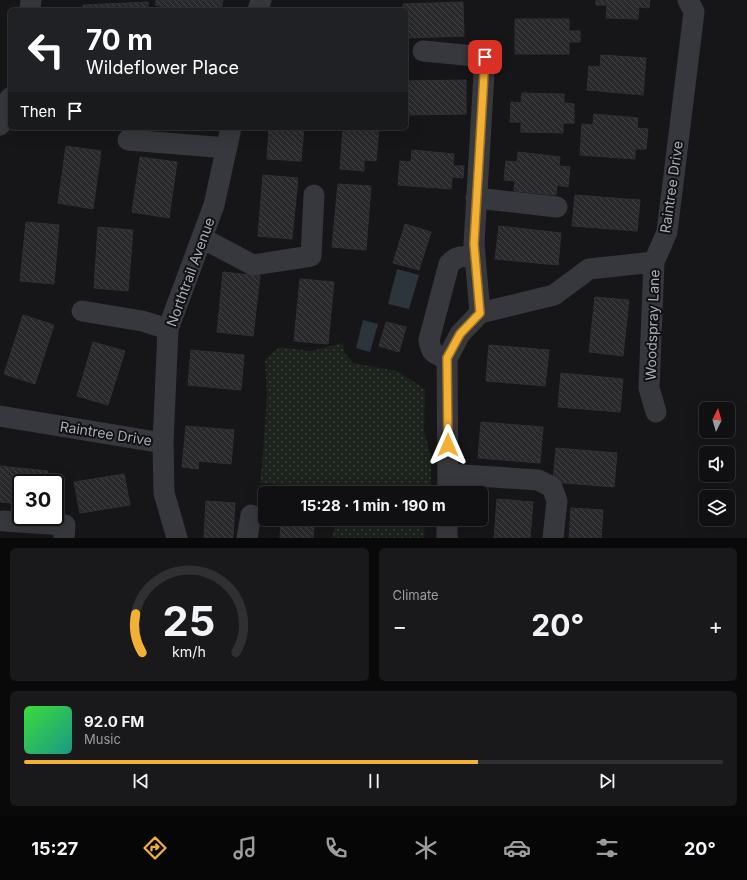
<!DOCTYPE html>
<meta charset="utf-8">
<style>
:root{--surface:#101012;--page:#19191b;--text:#f1f3f6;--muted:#9c9d9f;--line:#303032;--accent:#f2b134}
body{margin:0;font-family:Inter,sans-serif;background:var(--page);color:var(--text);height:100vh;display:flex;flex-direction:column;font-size:15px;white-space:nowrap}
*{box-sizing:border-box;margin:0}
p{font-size:13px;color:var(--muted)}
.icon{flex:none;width:22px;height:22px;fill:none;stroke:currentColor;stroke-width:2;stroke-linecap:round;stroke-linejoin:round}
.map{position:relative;height:538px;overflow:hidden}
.drawer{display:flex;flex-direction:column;gap:10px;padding:10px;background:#09090a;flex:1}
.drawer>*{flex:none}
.guide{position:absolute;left:8px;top:8px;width:400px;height:122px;border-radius:6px;box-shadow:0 4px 16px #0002,0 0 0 1px var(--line);background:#202124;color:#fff;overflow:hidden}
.needle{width:26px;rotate:5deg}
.tools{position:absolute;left:699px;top:402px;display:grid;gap:8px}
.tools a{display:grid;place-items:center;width:36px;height:36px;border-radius:6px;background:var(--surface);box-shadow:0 4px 16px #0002,0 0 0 1px var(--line);font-size:20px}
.speed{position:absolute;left:12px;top:474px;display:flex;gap:8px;font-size:20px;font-weight:700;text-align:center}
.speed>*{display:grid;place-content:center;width:52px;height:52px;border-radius:50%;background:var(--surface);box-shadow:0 4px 16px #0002,0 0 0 1px var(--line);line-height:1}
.speed .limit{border:2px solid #111;border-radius:6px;background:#fff;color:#111}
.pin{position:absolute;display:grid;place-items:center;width:34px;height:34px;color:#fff;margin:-17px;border-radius:8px;box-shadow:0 2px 6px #0006}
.me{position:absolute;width:44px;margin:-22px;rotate:0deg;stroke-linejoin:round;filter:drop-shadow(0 0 3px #0008)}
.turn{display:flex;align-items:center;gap:14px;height:84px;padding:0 12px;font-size:18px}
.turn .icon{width:52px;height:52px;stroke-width:2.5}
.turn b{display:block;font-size:28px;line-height:34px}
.then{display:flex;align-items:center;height:38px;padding:0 12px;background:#0003;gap:8px;font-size:15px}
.big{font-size:30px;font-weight:700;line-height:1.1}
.drawer .tile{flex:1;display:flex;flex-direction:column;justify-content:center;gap:6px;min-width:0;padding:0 14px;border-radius:6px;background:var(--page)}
.drawer .dial{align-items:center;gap:0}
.dial svg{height:104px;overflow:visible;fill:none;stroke:var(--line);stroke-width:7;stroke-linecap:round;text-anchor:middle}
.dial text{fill:var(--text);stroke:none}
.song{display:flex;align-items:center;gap:12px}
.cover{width:48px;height:48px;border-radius:6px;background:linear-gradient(135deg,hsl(120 70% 55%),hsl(170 70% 35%))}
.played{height:4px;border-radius:2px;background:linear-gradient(90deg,var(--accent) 65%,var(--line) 65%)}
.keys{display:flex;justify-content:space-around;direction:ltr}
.heat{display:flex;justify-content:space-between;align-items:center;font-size:22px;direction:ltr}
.drawer .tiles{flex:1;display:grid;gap:10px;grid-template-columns:1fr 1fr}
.tile:last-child{grid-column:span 2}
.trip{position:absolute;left:258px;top:486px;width:230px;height:40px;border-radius:6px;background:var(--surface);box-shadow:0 4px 16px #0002,0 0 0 1px var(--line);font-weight:700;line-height:40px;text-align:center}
.tab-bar{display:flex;height:64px;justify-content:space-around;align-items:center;background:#060607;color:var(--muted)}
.tab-bar .icon{width:28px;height:28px}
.tab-bar .current{color:var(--accent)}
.tab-bar b{font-size:18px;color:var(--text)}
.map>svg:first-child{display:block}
</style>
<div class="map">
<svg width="747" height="538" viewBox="0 0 747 538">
<defs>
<pattern id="park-dots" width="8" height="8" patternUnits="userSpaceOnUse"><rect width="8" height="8" fill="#1c231d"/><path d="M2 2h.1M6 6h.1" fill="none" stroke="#3a403c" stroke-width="1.8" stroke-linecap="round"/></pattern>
<pattern id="building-back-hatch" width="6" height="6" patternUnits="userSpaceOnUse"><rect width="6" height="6" fill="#29292c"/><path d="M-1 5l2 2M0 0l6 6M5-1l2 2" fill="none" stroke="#454548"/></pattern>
</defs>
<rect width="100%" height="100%" fill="#161618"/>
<path fill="url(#park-dots)" d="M343,343l1,9 9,11 44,8 28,18 -1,42 7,27v35h-102l-1,-2 -22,-5 -46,-3 2,-18 5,-68 -2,-37 14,-13 32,4z
M334,519h91l-1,19h-92l3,-15z"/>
<path fill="#2c353c" d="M397,269l22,6 -10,34 -21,-5z
M363,320l15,4 -8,28 -14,-4z"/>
<path fill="url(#building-back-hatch)" stroke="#303034" d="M156,0h67l-2,10h-57l1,-3 -10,-2z
M596,0h54l-1,8 -10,-1 -1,12 -32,-1 1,-13h-11z
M148,2v8h-65v-5z
M463,2l1,34 -58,2v-28h-3v-6z
M515,19h54v12h11v11h-11v12h-54z
M601,55l45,3 -3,37 -56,-5 2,-24 11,1z
M466,80v34l-60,1v-34z
M522,93l42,1v9l10,1v19h-11v10l-42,-1v-10h-11l1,-20 10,1z
M594,114l44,4 -1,10 11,1 -2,20h-11v10l-55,-4 2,-31 11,1z
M269,128h35l-3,33 -34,-2z
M343,128h36l-3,33 -12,-1v11l-24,-2z
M66,146l35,5 -8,58 -35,-6z
M412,150l42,4 -1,12h11l-1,12 -11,-1 -1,12 -53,-4 2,-24 11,1z
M518,152l42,5 -1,9 11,1 -2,20 -11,-2 -1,10 -42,-4 1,-10 -11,-1 2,-19 11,1z
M140,157l37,5 -8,56 -37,-6z
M263,175l35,3 -6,61 -34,-3z
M338,184l33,2 -5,64 -34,-3z
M575,195l65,5 -3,31 -65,-5z
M26,222l33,3 -5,59 -34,-3z
M405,224l26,8 -12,38 -26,-7z
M499,226l62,7 -3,32 -63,-6z
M98,227l35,3 -5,61 -34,-3z
M223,272l37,4 -7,60 -36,-4z
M300,279l34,3 -6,62 -34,-3z
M595,297l34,3 -6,56 -34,-4z
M23,315l31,10 -19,59 -31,-10z
M386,322l20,5 -7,25 -20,-6z
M93,342l32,9 -17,54 -31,-9z
M489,345l60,5 -4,36 -59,-5z
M191,350l53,5 -3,35 -53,-5z
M561,373l62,6 -3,33 -62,-5z
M481,422l62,5 -3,36 -62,-5z
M186,426l48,4 -3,34 -32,-3 -1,8 -16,-2z
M556,448l61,5 -3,34 -61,-5z
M0,466l48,5 -1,12h-26v21l-21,-2z
M124,474l6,31 -50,8 -6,-31z
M497,499l36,3 -3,36h-36z
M206,501l29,2 -2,35h-29z
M571,508l32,2 -2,28h-32z
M281,519h34l-2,19h-33z"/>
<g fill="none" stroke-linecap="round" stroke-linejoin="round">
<path stroke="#37383d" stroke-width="21" d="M30,10l1,-10
M258,10l3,-10
M423,51l62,6 -11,187 6,69
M0,125l10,-27
M128,140l99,8
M476,198l81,9
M202,238l51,27 58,-9 3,-61
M654,262l-5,126 7,24
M82,311l60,10 26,8
M447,359c-12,-5 -16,-5 -18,-19l20,-76c8,-9 15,-7 26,-8
M0,416l163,27
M448,474l90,6 14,7 5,14 -4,37
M448,493l-1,-134 13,-25 20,-21 74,-18 35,-26 65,-7 13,-30 27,-220 -6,-12
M3,521l62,4 -1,13
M177,538l-13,-45 -1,-50 5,-114 46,-124 17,-77
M247,538l4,-23
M447,538v-19"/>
</g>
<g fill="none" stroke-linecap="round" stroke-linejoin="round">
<g stroke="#9d7322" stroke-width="10">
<path id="route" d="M448,445l-1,-87 13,-24 20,-21 -6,-69 11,-187"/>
</g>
<use href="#route" stroke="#f2b134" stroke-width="7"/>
</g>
<g text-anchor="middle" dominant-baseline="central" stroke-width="4" stroke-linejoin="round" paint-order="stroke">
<g font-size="14" fill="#a8adb8" stroke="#111113">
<text transform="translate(671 187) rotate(-82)">Raintree Drive</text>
<text transform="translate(190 272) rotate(-70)">Northtrail Avenue</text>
<text transform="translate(652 325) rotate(-88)">Woodspray Lane</text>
<text transform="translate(106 433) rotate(9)">Raintree Drive</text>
</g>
</g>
</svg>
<div class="tools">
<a><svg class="needle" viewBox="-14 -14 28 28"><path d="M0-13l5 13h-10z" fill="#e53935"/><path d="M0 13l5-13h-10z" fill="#9c9d9f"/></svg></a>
<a><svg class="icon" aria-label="sound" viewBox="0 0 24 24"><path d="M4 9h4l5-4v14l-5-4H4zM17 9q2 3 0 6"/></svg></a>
<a><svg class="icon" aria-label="layers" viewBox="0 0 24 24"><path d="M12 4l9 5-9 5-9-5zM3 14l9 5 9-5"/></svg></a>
</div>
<div class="speed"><div class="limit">30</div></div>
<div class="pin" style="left:485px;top:57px;background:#d93025"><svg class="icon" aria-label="arrive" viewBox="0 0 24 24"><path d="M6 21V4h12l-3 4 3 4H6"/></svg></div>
<svg class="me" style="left:448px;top:445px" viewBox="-20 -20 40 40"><path d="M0-17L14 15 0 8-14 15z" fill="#f2b134" stroke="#fff" stroke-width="4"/></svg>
<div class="trip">15:28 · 1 min · 190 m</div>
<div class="guide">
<div class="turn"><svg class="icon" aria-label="left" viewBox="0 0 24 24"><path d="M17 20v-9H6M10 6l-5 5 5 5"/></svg><div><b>70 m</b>Wildeflower Place</div></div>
<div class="then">Then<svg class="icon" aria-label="arrive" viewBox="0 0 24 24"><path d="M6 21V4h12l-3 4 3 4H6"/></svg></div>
</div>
</div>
<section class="drawer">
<div class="tiles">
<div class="tile dial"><svg viewBox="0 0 100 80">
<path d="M14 69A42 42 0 1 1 86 69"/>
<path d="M14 69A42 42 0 0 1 9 39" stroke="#f2b134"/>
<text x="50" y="56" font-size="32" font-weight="700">25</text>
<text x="50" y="72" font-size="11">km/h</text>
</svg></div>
<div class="tile"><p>Climate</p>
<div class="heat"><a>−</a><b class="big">20°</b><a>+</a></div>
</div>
<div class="tile">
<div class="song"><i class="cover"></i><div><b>92.0 FM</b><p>Music</p></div></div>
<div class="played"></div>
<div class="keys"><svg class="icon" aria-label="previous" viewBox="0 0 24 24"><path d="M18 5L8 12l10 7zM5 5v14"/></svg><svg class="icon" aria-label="pause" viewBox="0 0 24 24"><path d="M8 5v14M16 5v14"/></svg><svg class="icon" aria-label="next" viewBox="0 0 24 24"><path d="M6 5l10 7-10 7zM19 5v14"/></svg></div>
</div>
</div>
</section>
<nav class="tab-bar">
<b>15:27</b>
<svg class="icon current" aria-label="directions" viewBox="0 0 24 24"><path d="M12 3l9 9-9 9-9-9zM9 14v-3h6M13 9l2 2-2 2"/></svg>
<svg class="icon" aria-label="music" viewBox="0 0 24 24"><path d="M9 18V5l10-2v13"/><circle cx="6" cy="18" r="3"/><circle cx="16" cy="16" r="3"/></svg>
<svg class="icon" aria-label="phone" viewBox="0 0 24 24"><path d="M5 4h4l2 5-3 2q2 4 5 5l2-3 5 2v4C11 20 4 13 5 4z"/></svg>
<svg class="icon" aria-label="climate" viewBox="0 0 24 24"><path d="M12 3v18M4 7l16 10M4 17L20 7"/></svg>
<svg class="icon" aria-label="car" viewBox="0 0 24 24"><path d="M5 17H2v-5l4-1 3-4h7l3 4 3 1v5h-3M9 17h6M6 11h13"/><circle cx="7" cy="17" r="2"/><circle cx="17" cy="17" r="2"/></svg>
<svg class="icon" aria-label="filters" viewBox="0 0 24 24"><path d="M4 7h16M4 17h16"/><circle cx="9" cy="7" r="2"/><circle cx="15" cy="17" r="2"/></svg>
<b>20°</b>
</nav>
